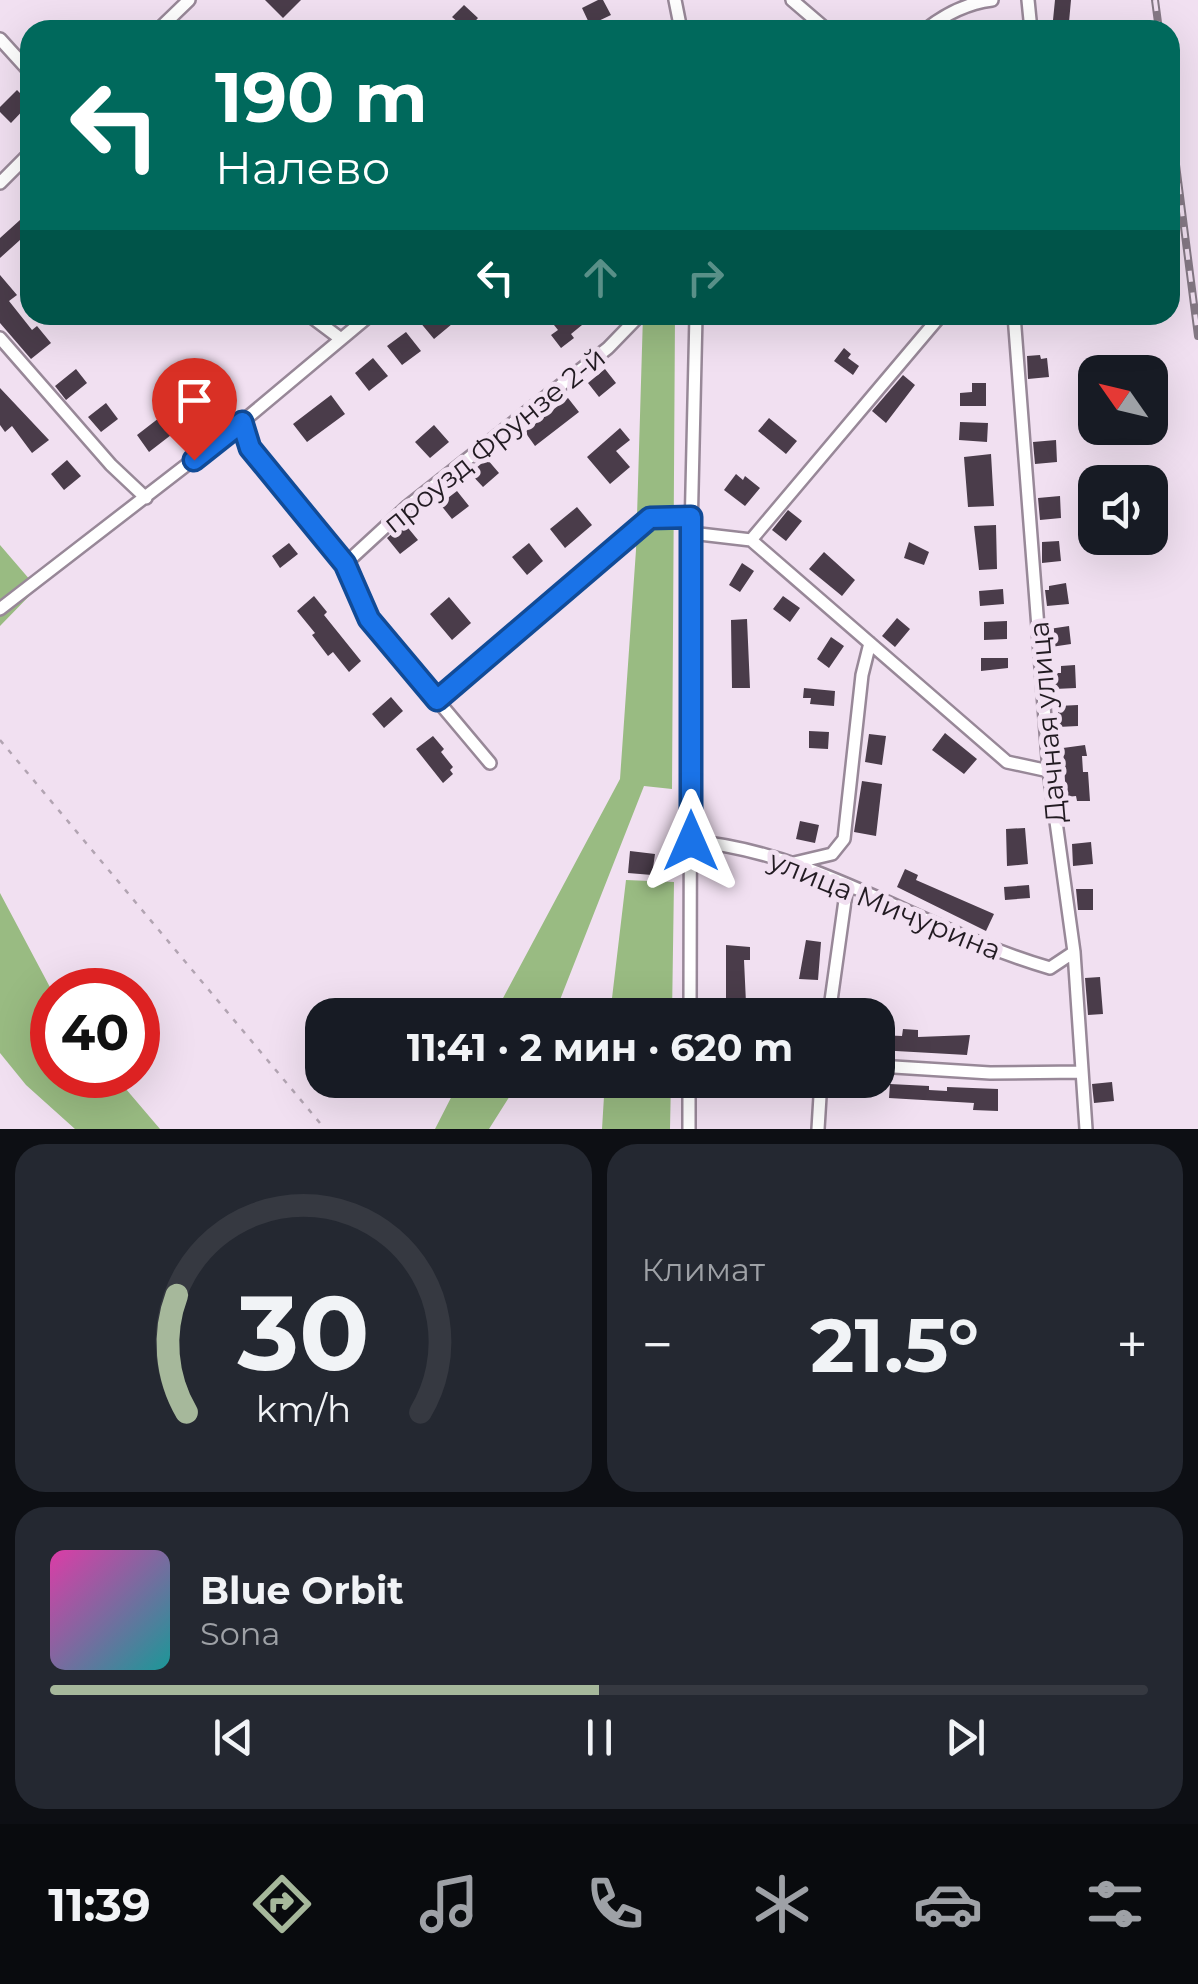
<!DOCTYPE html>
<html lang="ru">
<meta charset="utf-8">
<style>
:root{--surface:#171b24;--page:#242831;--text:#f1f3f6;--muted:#9ea1a6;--line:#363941;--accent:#a6b89b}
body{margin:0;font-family:Montserrat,sans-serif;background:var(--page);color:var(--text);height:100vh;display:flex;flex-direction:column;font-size:38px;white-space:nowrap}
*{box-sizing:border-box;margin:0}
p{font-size:32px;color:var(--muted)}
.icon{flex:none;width:55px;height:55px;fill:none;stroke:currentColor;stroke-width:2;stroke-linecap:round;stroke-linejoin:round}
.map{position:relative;height:1129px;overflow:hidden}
.side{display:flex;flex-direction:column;gap:15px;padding:15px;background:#0d0f14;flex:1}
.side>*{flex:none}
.banner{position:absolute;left:20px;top:20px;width:1160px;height:305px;border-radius:30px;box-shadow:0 10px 40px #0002;background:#00695c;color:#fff;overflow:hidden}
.needle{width:65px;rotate:304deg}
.buttons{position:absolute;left:1078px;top:355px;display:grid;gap:20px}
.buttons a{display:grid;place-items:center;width:90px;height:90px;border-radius:20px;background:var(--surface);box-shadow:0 10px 40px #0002;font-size:50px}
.speed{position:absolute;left:30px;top:968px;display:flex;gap:20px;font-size:50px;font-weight:700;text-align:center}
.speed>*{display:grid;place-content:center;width:130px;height:130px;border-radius:50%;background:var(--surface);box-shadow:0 10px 40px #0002;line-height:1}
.speed .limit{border:15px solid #d22;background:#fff;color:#111}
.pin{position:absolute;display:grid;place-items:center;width:85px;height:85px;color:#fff;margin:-102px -42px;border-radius:50% 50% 50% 0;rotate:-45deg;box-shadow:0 0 10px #0007}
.pin .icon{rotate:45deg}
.me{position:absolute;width:110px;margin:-55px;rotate:0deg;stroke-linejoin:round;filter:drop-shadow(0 0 8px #0008)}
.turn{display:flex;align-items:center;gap:35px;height:210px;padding:0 30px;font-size:45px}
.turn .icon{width:130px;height:130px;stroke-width:2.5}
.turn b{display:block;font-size:70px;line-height:85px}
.lanes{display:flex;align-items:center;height:95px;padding:0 30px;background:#0003;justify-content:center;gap:50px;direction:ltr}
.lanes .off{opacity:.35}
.big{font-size:75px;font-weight:700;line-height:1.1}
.side .tile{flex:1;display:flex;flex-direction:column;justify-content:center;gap:15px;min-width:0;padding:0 35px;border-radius:30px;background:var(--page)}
.side .dial{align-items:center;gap:0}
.dial svg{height:260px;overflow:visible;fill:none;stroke:var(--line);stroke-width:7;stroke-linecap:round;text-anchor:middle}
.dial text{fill:var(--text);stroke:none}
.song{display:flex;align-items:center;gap:30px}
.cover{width:120px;height:120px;border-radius:15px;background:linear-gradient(135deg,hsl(320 70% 55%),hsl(180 70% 35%))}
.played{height:10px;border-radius:5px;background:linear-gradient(90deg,var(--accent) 50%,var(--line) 50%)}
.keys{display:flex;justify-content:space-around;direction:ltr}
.heat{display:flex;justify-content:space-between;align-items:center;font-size:55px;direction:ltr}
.side .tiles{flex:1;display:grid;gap:15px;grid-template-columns:1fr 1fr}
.tile:last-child{grid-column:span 2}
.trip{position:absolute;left:305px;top:998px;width:590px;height:100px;border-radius:30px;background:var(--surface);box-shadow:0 10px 40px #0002;font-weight:700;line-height:100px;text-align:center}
.dock{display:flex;height:160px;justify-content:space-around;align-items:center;background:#090b0e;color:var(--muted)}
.dock .icon{width:70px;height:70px}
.dock .active{color:var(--accent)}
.dock b{font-size:45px;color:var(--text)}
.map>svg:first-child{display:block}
</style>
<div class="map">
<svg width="1198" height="1129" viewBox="0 0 1198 1129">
<rect width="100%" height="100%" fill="#f1e0f1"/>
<path fill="#99bb82" d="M643,315h32l-3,474 -28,-3 -90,229h-60l126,-236 16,-229z
M0,545l37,43 -37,38z
M626,880l48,2 -2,133h-62z
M0,893l52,98v84h62l46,54h-85l-49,-44 -26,-32z
M460,1080h60l-31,49h-54z
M605,1080h66l-1,49h-68z"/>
<path fill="#4a3c4a" d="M265,0h36l-18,18z
M598,0h5l8,15 -21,10 -8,-17z
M1055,0h16l-2,22 -16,-2z
M464,5l14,13 -11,12 -15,-13z
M17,90l13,13 -19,20 -11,-11v-5z
M30,211v20l-30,27v-20z
M0,275l17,20 -8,6 23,29 5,-4 14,17 -20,16 -31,-36z
M426,315h19l7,9 -18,15 -15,-18z
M557,315h17l8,10 -11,9 3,4 -13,10 -10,-13 7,-5 -8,-10z
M406,332l15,19 -19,14 -15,-19z
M844,348l7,6 -3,4 11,8 -6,9 -19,-14z
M1040,355l1,4 6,-1 2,19 -21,2 -1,-23z
M373,358l15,18 -19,15 -14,-18z
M76,369l11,14 -21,17 -11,-14z
M605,369l11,14 -17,14 -11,-14z
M903,375l12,10 -29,38 -14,-12z
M972,383h14v23h-26v-13l12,-1z
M0,388l49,52 -17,13 -20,-27 -7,6 -5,-7z
M331,395l14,19 -38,28 -14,-18z
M568,398l11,14 -44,34 -10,-14z
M106,403l12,16 -17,13 -13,-15z
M159,418l12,17 -22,17 -12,-17z
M769,418l28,23 -11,13 -28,-23z
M960,422l28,1 -1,19 -28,-2z
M434,425l15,17 -19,16 -15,-16z
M620,428l10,12 -14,11 14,16 -20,17 -23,-27z
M1056,440l1,22 -22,2 -2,-22z
M991,454l3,52 -26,1 -4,-50z
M487,459l12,14 -16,14 -13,-14z
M67,460l14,16 -17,14 -13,-16z
M736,474l7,6 2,-4 15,12 -15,18 -21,-16z
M457,491l12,15 -17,13 -12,-15z
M1060,496l1,22 -21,2 -2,-22z
M577,507l15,18 -27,23 -15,-19z
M788,510l14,11 -16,20 -14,-11z
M404,523l14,17 -18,14 -13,-16z
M996,525l1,44 -18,1 -5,-44z
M1059,541l2,20 -19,2v-21z
M909,542l20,10 -5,13 -20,-7z
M289,543l9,11 -18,14 -8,-12z
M529,543l14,18 -16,14 -15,-18z
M824,552l31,28 -13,16 -33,-27z
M742,563l12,8 -14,21 -11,-7z
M1066,583l3,21 -22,2 -2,-16h4v-4z
M1003,589l1,15 -24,2 -1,-15z
M314,596l13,16 -3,3 37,46 -12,11 -16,-20 -5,4 -16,-21 3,-2 -18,-22z
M783,596l17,12 -10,14 -17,-13z
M449,597l22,26 -19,17 -22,-26z
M897,618l13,11 -15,18 -13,-11z
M747,619l3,69h-18l-1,-68z
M1007,621v18l-23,1v-18z
M1069,626l2,18 -20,3 -2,-18z
M831,637l13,9 -15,22 -12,-9z
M981,658h27v10l-27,3z
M1075,665l1,23 -21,1 -1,-16h7v-7z
M804,688l31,3 -1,15 -24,-2 1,-6h-8z
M391,697l12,14 -19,17 -12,-14z
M1078,705v21l-20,1v-21z
M809,731l20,1 -1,17 -19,-1z
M945,733l32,26 -13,15 -32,-24z
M869,734l17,2 -4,29 -17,-3z
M433,736l11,13 -3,3 12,15 -3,3 3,4 -10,9 -27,-34z
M1085,745l2,11h-5l1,16h5l2,29h-13l-1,-5 -10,1 -3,-49z
M862,781l20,3 -6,52 -22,-4z
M800,821l19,4 -4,18 -19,-4z
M1025,828l3,36 -21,2 -1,-37z
M1091,842l2,22 -20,2 -1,-22z
M630,851l25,3 -3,21 -24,-2z
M905,869l13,6 -2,5 78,34 -8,17 -89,-44z
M1029,885l1,13 -25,2 -1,-13z
M1076,889h17v21h-15z
M806,940l15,2 -3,38 -19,-1z
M726,945l24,2v13h-6l2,43h-20z
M1100,977l3,37 -15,1 -3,-37z
M903,1029l15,1v7l52,-2 -3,20 -89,-5v-15l24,1z
M1112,1082l2,19 -20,2 -2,-19z
M890,1084l39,2v4l18,1v-4l51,2v22l-25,-1 1,-7 -85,-5z"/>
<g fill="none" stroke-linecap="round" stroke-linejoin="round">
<g stroke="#988898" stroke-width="16">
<path id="minor" d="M675,0l6,30
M792,0l35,30
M1028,0l3,30
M158,30l31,-30
M412,30h6
M925,30c19,-15 43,-27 67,-30
M0,39l30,33
M0,183l30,-30
M309,315l32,24
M1014,315l35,456 25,181 12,177
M0,338l111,127 35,33
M242,422l8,26 95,116 24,55 121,144
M691,533l60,7
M751,540l256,222 42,9
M751,540l190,-225
M345,564l63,-58 200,-158 32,-33
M0,609l242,-187 128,-107
M437,700l213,-182 41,-1
M691,841c128,11 237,92 359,127l24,-16
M794,863l38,-9 12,-15 18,-164 8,-32
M690,1015l1,-482 5,-218
M829,1015l18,-129
M878,1066l112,7 92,-1
M689,1129v-49
M818,1129l3,-49"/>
</g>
<path stroke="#b2a4b2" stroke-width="2.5" stroke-dasharray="5 8" stroke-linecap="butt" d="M0,740l325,389"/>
<use href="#minor" stroke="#fff" stroke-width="11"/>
<g stroke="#857985" stroke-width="8">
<path id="rail" d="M1155,0l4,30
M1170,118l28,218"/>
</g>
<use href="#rail" stroke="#f1e0f1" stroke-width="4" stroke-dasharray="11" stroke-linecap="butt"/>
</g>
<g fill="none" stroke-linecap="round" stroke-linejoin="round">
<g stroke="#114b97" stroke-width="25">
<path id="route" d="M194,460l48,-38 8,26 95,116 24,55 68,81 213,-182 41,-1v324"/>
</g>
<use href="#route" stroke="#1a73e8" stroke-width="18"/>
</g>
<g text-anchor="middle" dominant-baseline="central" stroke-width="10" stroke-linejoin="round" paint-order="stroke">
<g font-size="28" fill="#221b22" stroke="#f1e0f1">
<text transform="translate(494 440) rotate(-39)">проузд Фрунзе 2-й</text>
<text transform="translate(1047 722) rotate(-95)">Дачная улица</text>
<text transform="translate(885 905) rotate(22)">улица Мичурина</text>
</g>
</g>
</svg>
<div class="buttons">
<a><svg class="needle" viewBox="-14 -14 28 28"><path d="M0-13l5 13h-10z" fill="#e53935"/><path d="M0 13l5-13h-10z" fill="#9ea1a6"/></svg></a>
<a><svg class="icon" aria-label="sound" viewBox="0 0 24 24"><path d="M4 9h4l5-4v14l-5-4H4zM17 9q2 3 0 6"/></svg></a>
</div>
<div class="speed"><div class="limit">40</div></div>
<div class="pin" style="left:194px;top:460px;background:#d93025"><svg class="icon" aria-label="arrive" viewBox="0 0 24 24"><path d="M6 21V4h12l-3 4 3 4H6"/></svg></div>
<svg class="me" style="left:691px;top:841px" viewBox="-20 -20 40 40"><path d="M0-17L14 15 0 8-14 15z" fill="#1a73e8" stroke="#fff" stroke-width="4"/></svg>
<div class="trip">11:41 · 2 мин · 620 m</div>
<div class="banner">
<div class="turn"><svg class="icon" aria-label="left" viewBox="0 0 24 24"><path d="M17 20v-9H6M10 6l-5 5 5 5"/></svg><div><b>190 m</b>Налево</div></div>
<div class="lanes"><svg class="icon" aria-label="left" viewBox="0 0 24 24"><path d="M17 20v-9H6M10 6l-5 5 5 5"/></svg><svg class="icon off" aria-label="ahead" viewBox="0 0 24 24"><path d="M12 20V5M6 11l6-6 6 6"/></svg><svg class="icon off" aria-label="right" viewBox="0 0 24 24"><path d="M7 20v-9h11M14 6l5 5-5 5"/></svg></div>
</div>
</div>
<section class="side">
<div class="tiles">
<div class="tile dial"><svg viewBox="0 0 100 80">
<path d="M14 69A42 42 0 1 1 86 69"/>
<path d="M14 69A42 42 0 0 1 11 33" stroke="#a6b89b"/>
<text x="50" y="56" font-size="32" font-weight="700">30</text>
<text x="50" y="72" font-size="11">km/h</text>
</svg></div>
<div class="tile"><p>Климат</p>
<div class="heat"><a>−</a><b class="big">21.5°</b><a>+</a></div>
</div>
<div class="tile">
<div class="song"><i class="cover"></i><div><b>Blue Orbit</b><p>Sona</p></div></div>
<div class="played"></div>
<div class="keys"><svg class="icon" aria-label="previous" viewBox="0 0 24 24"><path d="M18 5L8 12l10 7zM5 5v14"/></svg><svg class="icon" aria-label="pause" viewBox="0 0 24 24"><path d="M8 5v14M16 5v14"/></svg><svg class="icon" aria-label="next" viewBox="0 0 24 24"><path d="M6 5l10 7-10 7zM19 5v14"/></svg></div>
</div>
</div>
</section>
<nav class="dock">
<b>11:39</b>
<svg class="icon active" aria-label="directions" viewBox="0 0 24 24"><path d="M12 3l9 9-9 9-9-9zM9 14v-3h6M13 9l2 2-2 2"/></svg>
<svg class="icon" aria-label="music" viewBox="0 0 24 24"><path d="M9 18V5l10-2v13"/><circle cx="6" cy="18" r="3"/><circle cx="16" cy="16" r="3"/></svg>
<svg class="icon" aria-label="phone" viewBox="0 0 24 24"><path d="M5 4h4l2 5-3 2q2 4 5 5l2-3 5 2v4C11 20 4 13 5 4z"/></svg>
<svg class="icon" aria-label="climate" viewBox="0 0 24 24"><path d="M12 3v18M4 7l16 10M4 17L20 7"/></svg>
<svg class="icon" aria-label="car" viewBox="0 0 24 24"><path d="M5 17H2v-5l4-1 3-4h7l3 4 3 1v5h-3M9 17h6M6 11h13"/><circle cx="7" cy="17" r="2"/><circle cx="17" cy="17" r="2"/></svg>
<svg class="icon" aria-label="filters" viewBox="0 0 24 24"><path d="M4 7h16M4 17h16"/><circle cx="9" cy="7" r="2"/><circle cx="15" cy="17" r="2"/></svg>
</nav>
